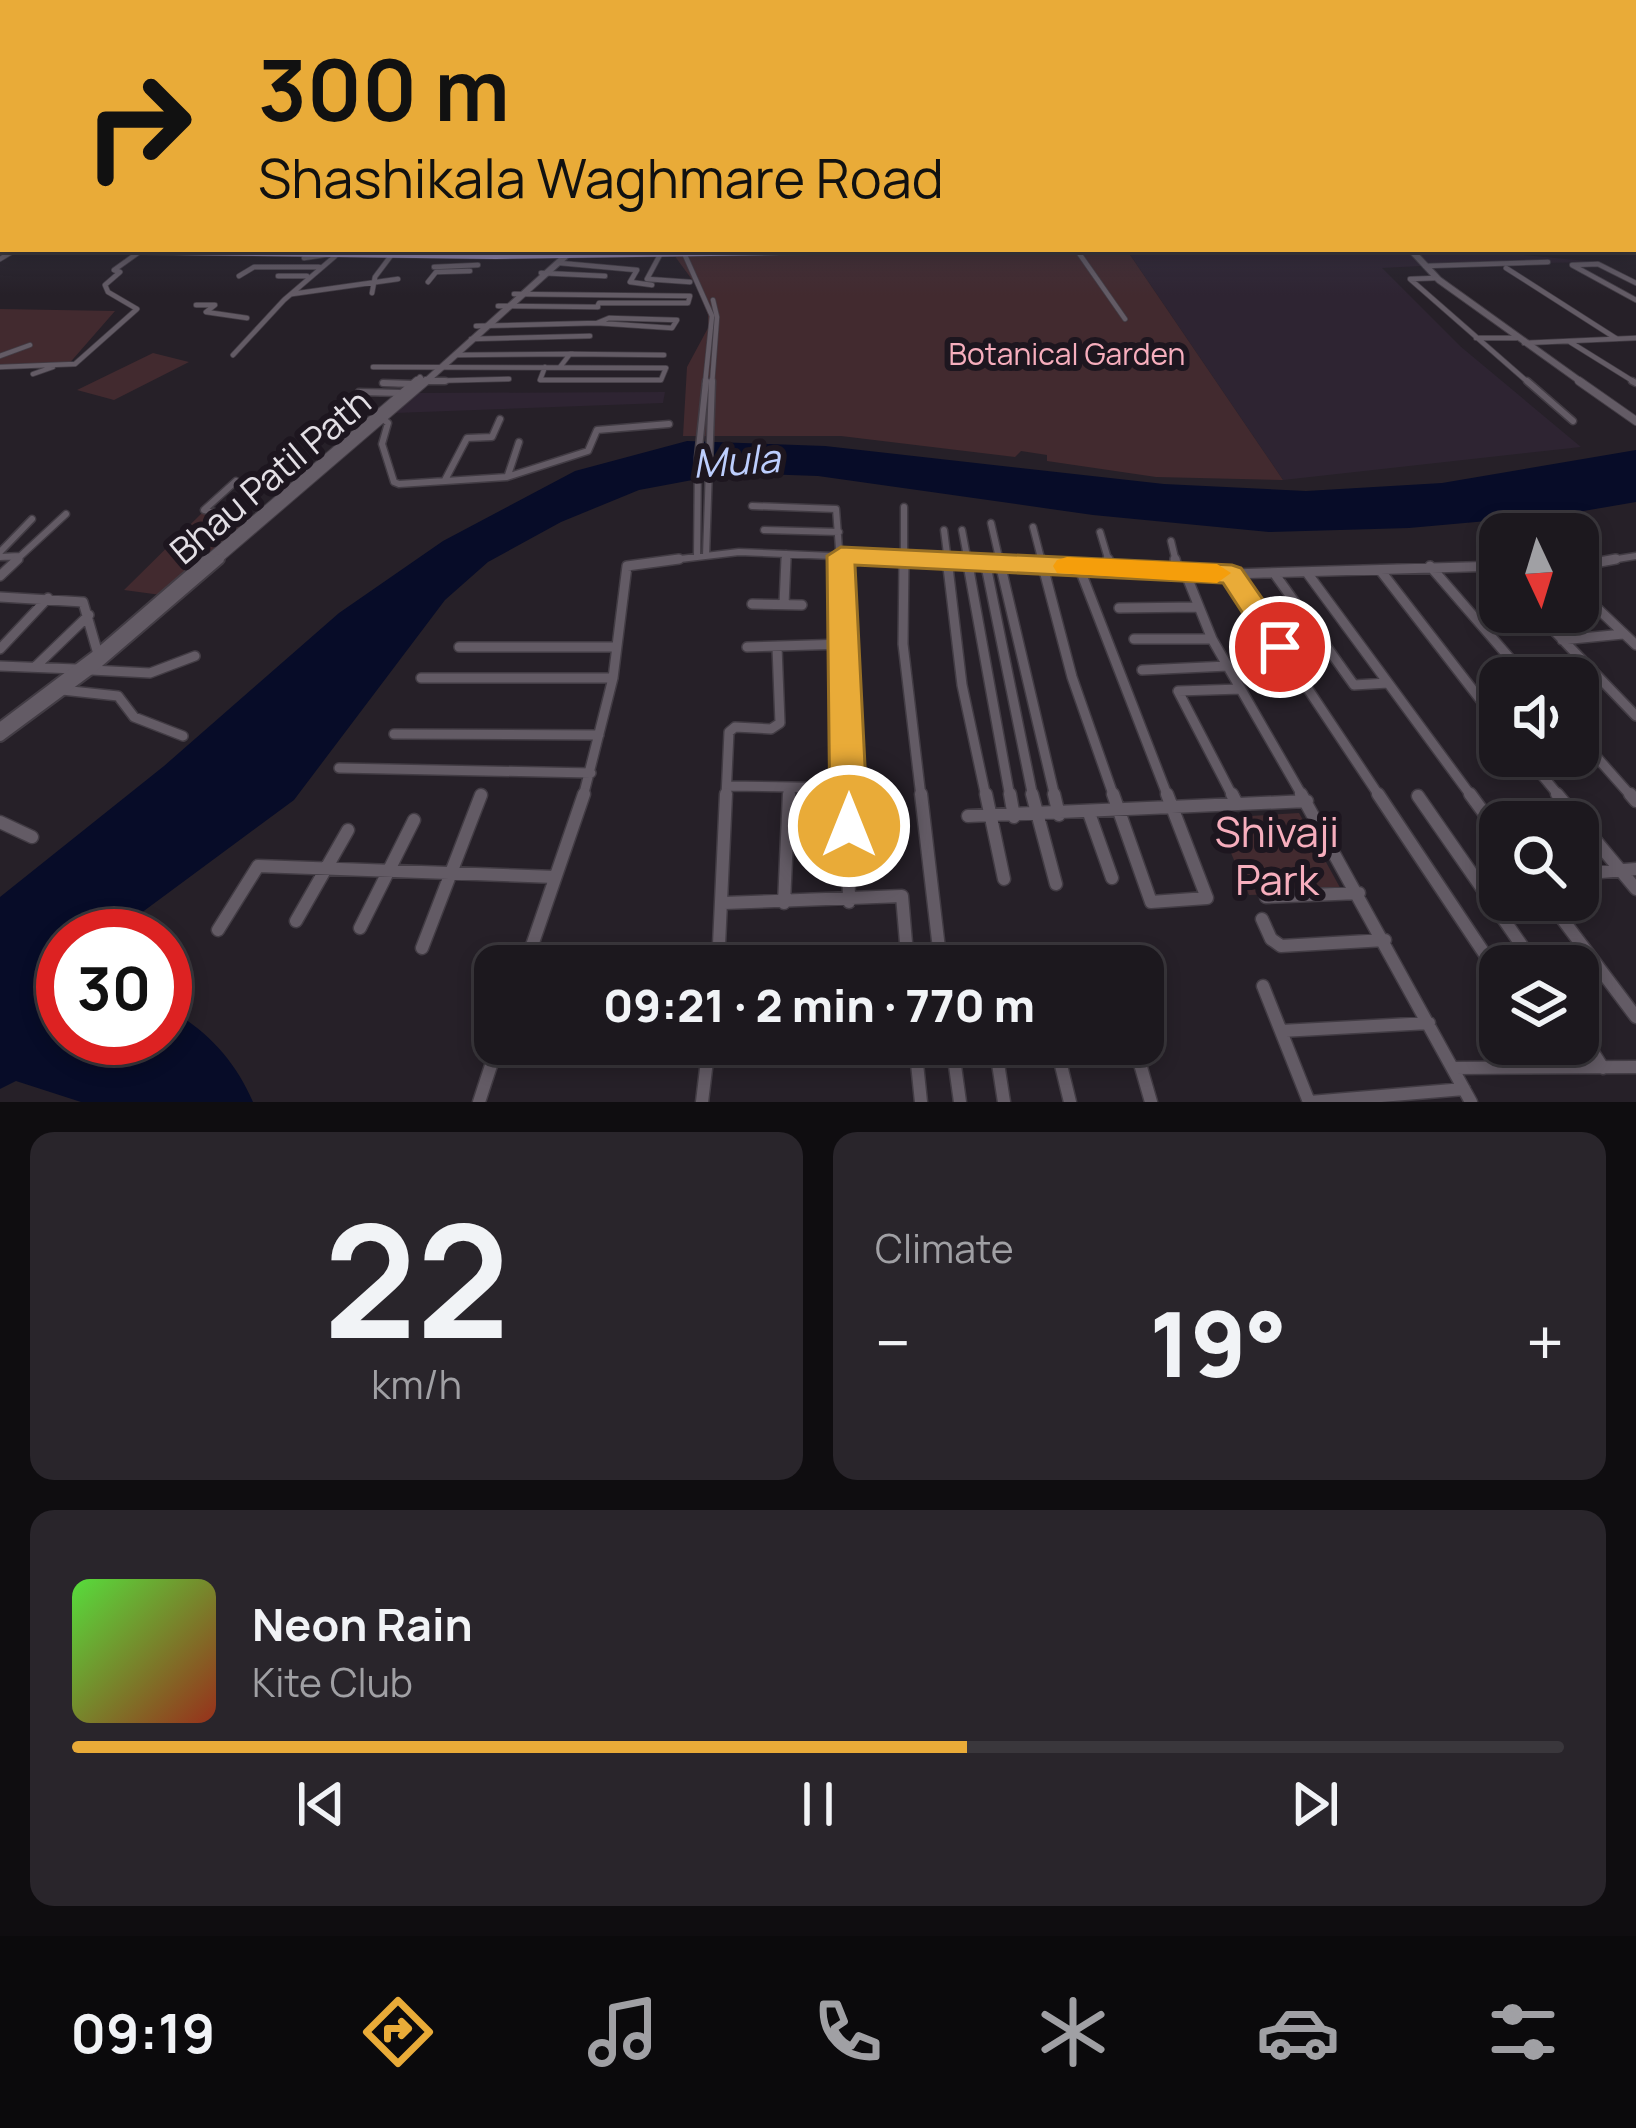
<!DOCTYPE html>
<meta charset="utf-8">
<style>
:root{--surface:#1c181e;--page:#29252b;--text:#f1f3f6;--muted:#a0a0a4;--line:#3a373c;--accent:#e9ab38}
body{margin:0;font-family:Manrope,sans-serif;background:var(--page);color:var(--text);height:100vh;display:flex;flex-direction:column;font-size:45px;white-space:nowrap}
*{box-sizing:border-box;margin:0}
p{font-size:39px;color:var(--muted)}
.icon{flex:none;width:66px;height:66px;fill:none;stroke:currentColor;stroke-width:2;stroke-linecap:round;stroke-linejoin:round}
.map{position:relative;height:1102px;overflow:hidden}
.details{display:flex;flex-direction:column;gap:30px;padding:30px;background:#0f0d10;flex:1}
.details>*{flex:none}
.hud{position:absolute;left:0px;top:0px;width:1638px;height:252px;box-shadow:0 6px 18px #0003,0 0 0 3px var(--line);background:#e9ab38;color:#111;overflow:hidden}
.needle{width:78px;rotate:176deg}
.controls{position:absolute;left:1479px;top:513px;display:grid;gap:24px}
.controls a{display:grid;place-items:center;width:120px;height:120px;border-radius:24px;background:var(--surface);box-shadow:0 6px 18px #0003,0 0 0 3px var(--line);font-size:60px}
.speed{position:absolute;left:36px;top:909px;display:flex;gap:24px;font-size:60px;font-weight:700;text-align:center}
.speed>*{display:grid;place-content:center;width:156px;height:156px;border-radius:50%;background:var(--surface);box-shadow:0 6px 18px #0003,0 0 0 3px var(--line);line-height:1}
.speed .limit{border:18px solid #d22;background:#fff;color:#111}
.pin{position:absolute;display:grid;place-items:center;width:102px;height:102px;color:#fff;margin:-51px;border:6px solid #fff;border-radius:50%;box-shadow:0 3px 12px #0007}
.me{position:absolute;width:132px;margin:-66px;rotate:0deg;stroke-linejoin:round;filter:drop-shadow(0 0 9px #0008)}
.turn{display:flex;align-items:center;gap:42px;height:252px;padding:0 60px;font-size:54px}
.turn .icon{width:156px;height:156px;stroke-width:2.5}
.turn b{display:block;font-size:84px;line-height:102px}
.big{font-size:90px;font-weight:800;line-height:1.1}
.details .tile{flex:1;display:flex;flex-direction:column;justify-content:center;gap:18px;min-width:0;padding:0 42px;border-radius:24px;background:var(--page)}
.details .dial{align-items:center;gap:0}
.dial b{font-size:156px;line-height:1}
.song{display:flex;align-items:center;gap:36px}
.cover{width:144px;height:144px;border-radius:18px;background:linear-gradient(135deg,hsl(110 70% 55%),hsl(10 70% 35%))}
.played{height:12px;border-radius:6px;background:linear-gradient(90deg,var(--accent) 60%,var(--line) 60%)}
.keys{display:flex;justify-content:space-around;direction:ltr}
.heat{display:flex;justify-content:space-between;align-items:center;font-size:66px;direction:ltr}
.details .tiles{flex:1;display:grid;gap:30px;grid-template-columns:1fr 1fr}
.tile:last-child{grid-column:span 2}
.trip{position:absolute;left:474px;top:945px;width:690px;height:120px;border-radius:24px;background:var(--surface);box-shadow:0 6px 18px #0003,0 0 0 3px var(--line);font-weight:800;line-height:120px;text-align:center}
.dock{display:flex;height:192px;justify-content:space-around;align-items:center;background:#0b0a0c;color:var(--muted)}
.dock .icon{width:84px;height:84px}
.dock .selected{color:var(--accent)}
.dock b{font-size:54px;color:var(--text)}
.map>svg:first-child{display:block}
</style>
<div class="map">
<svg width="1636" height="1102" viewBox="0 0 1636 1102">
<rect width="100%" height="100%" fill="#262028"/>
<path fill="#2e2432" d="M1126,249h279l16,17 -39,2 78,78 121,101 -298,33z
M1415,249h47l135,13 -167,3z
M665,392l-2,11 -268,10 20,-20z"/>
<path fill="#422a2f" d="M1126,249l157,231 -127,-3 -109,-16v-6l-26,-4 -6,6 -174,-21h-158l4,-69 21,-39v-13l-12,-30 -22,-30z
M0,309l115,2 -48,55 -67,1z
M153,353l36,9 -75,38 -37,-10z
M203,512l44,8 -86,75 -37,-5z
M1299,813l44,80 -94,2 -33,-77z"/>
<path fill="#070c28" d="M687,441l138,5 339,38 142,7 136,-8 194,-33v52l-70,12 -157,14 -140,4 -176,-17 -275,-39 -88,-3 -91,17 -78,32 -73,40 -43,38 -151,200 -161,119 -9,17h-61v102h102v-31c40,21 70,53 88,95h-172l-65,-21 -16,8v-192l164,-131 175,-153 104,-72 132,-70z"/>
<g fill="none" stroke-linecap="round" stroke-linejoin="round">
<g stroke="#423c44" stroke-width="6">
<path id="street-far3" d="M1076,249l49,70
M1591,249h5
M661,253l-14,26 43,3
M684,253l28,63 -7,68
M304,258l27,-4
M0,259l15,-9
M560,263l77,7 -7,12 22,3
M1425,266l123,-4
M434,267l44,-2
M1506,268l111,71
M541,273l64,3
M239,276l15,-9h65
M278,276h29
M1436,278l-26,1 120,105
M428,282l8,-10 34,-1
M1636,283l-38,-19 -26,1 64,35
M372,293l3,-16 21,-28
M292,294l106,-15
M514,294l176,2 -2,7h-89l-2,4
M196,305h19l-9,7 41,6
M498,306l100,1
M609,318l68,2 -5,8 -75,-5z
M476,326l121,-3
M1476,338h41
M471,339l119,-3
M1570,342l66,41
M1524,343l112,-5
M233,355l51,-55 56,-48
M455,355l118,-1
M0,356l30,-11
M0,367l75,-3 62,-55 -29,-17 -3,-7 15,-13 -6,-2 28,-20
M373,367l293,1
M545,367l-5,13h121l5,-12
M560,367l10,-13 94,1
M33,374l20,-7
M426,381l83,-2
M383,383l16,1
M712,384l5,-67 -4,-17"/>
</g>
<g stroke="#423c44" stroke-width="9">
<path id="street-far2" d="M426,381h19
M1527,381l46,40
M1632,381l4,2
M383,383l30,1
M359,392l44,1
M382,418l6,5 -6,21 12,38 5,2 108,-7 81,-26 9,-21 72,-6
M508,475l11,-33
M445,480l22,-42 25,-1 8,-18
M752,506l84,3 4,53
M205,509l31,-28
M204,510l52,10
M991,523l9,39
M1033,527l9,35
M764,530l75,2
M944,530l4,32
M962,530l6,32
M1100,532l9,30
M1171,541l5,21
M0,552l32,-33
M706,556l6,-175
M0,557l20,-1
M697,557l1,-100 8,-76
M14,562l52,-48
M655,562l84,-10 234,10
M786,562v-8
M904,562v-55
M1599,562l37,-6"/>
</g>
<g stroke="#423c44" stroke-width="12">
<path id="street-far1" d="M839,559l8,238
M904,559l-1,85 18,153
M906,559l326,15 268,-8
M947,559l15,126 24,112
M967,559l43,238
M999,559l56,238
M1041,559l31,118 42,120
M1108,559l3,9
M1175,559l3,12
M985,561l48,236
M1430,566l97,112
M1578,566l38,-7
M1079,567l89,230
M1380,570l120,155
M1185,572l27,67 91,158
M1274,573l80,112 34,-2
M1308,574l164,223
M1232,575l148,222
M0,576l18,-17
M1578,590l58,55
M0,597l83,5 15,52
M752,604l50,1
M784,604l2,-45
M1119,608l79,-1
M1536,612l100,104
M1134,639h78
M1562,640l61,-6
M459,647h157
M747,647l98,-3
M0,649l48,-51
M0,666l76,3
M35,667l54,-52
M91,670l59,3 45,-17
M1142,670l86,-4
M421,678h192
M62,690l56,6 16,21 49,19
M394,734l205,1
M1578,736l54,61
M1526,756l34,41
M339,768l252,5
M728,786l121,2
M583,797l30,-119 14,-112 52,-7
M726,797l3,-65 6,-5 36,2 9,-6 -3,-76
M789,797v-9
M1233,797l-55,-106 63,-2"/>
</g>
<g stroke="#423c44" stroke-width="15">
<path id="street" d="M847,794l2,108
M921,794l20,172
M986,794l18,85
M1010,794l4,23
M1032,794l24,90
M1054,794l5,21
M1113,794l38,108 56,-4 -40,-104
M1232,794l5,10
M1301,794l170,308
M1378,794l122,183
M1470,794l30,41
M1557,794l79,95
M1630,794l6,7
M1418,796l118,170
M1089,813l23,65
M968,816l339,-15
M0,822l32,15
M1578,874l58,-5
M1266,897l93,-4
M1548,900l88,117
M724,903l178,-7 6,70
M784,903l5,-109
M1262,919l9,20 10,7 104,-6
M296,921l52,-91
M360,928l54,-108
M218,930l40,-64 297,11
M422,948l59,-153
M525,966l59,-172
M718,966l8,-172
M1263,986l46,116
M1578,1029l25,39
M1281,1031l148,-8
M915,1044l6,58
M952,1044l8,58
M995,1044l9,58
M1544,1044l15,22
M1058,1053l12,49
M996,1055l140,-5 15,52
M1453,1068l183,-1
M479,1102l19,-58
M702,1102l7,-58
M1310,1102l154,-13"/>
</g>
<g stroke="#423c44" stroke-width="8">
<path id="secondary-far2" d="M1410,249l29,31 145,104
M414,384l6,-6
M423,384l147,-132"/>
</g>
<g stroke="#423c44" stroke-width="10">
<path id="secondary-far1" d="M1579,381l57,40
M205,562l212,-181
M215,562l211,-181"/>
</g>
<g stroke="#423c44" stroke-width="14">
<path id="secondary" d="M0,728l98,-74 110,-95
M0,736l92,-68 127,-109"/>
</g>
<g stroke="#423c44" stroke-width="9">
<path id="primary" d="M11,249l485,6 424,-6"/>
</g>
<use href="#street-far3" stroke="#635b65" stroke-width="4.5"/>
<use href="#street-far2" stroke="#635b65" stroke-width="6"/>
<use href="#street-far1" stroke="#635b65" stroke-width="9"/>
<use href="#street" stroke="#635b65" stroke-width="12"/>
<use href="#secondary-far2" stroke="#635b65" stroke-width="6"/>
<use href="#secondary-far1" stroke="#635b65" stroke-width="8"/>
<use href="#secondary" stroke="#635b65" stroke-width="10"/>
<use href="#primary" stroke="#9b8fbb" stroke-width="8"/>
</g>
<linearGradient id="sky" x2="0" y2="1"><stop stop-color="#151216"/><stop offset="0.48" stop-color="#414253"/><stop offset="1" stop-color="#414253" stop-opacity="0"/></linearGradient>
<rect width="1636" height="295" fill="url(#sky)"/>
<path fill="#e9ab38" stroke="#976f24" stroke-width="3" d="M841,547l391,18 9,3 55,79 -5,8h-21l-47,-72 -368,-18 13,261 -6,12 -13,5 -13,-5 -6,-12 -3,-270z"/>
<path fill="#f59e0b" d="M1067,557l150,7 14,9 -14,10 -160,-10 -4,-7 4,-6z"/>
<g text-anchor="middle" dominant-baseline="central" stroke-width="12" stroke-linejoin="round" paint-order="stroke">
<g font-size="30" fill="#f7aebd" stroke="#1d161f">
<text x="1067" y="353">Botanical Garden</text>
</g>
<g font-size="36" fill="#e3dfe5" stroke="#1d161f">
<text transform="translate(270 476) rotate(-40)">Bhau Patil Path</text>
</g>
<g font-size="39" font-style="italic" fill="#bdcefe" stroke="#1d161f">
<text transform="translate(736 460) rotate(-4)">Mula</text>
</g>
<g font-size="42" fill="#f7aebd" stroke="#1d161f">
<text x="1277" y="831">Shivaji<tspan x="1277" dy="48">Park</tspan></text>
</g>
</g>
</svg>
<div class="controls">
<a><svg class="needle" viewBox="-14 -14 28 28"><path d="M0-13l5 13h-10z" fill="#e53935"/><path d="M0 13l5-13h-10z" fill="#a0a0a4"/></svg></a>
<a><svg class="icon" aria-label="sound" viewBox="0 0 24 24"><path d="M4 9h4l5-4v14l-5-4H4zM17 9q2 3 0 6"/></svg></a>
<a><svg class="icon" aria-label="search" viewBox="0 0 24 24"><circle cx="10" cy="10" r="6"/><path d="M15 15l6 6"/></svg></a>
<a><svg class="icon" aria-label="layers" viewBox="0 0 24 24"><path d="M12 4l9 5-9 5-9-5zM3 14l9 5 9-5"/></svg></a>
</div>
<div class="speed"><div class="limit">30</div></div>
<div class="pin" style="left:1280px;top:647px;background:#d93025"><svg class="icon" aria-label="arrive" viewBox="0 0 24 24"><path d="M6 21V4h12l-3 4 3 4H6"/></svg></div>
<svg class="me" style="left:849px;top:826px" viewBox="-20 -20 40 40"><circle r="17" fill="#e9ab38" stroke="#fff" stroke-width="3"/><path d="M0-11L8 9 0 5-8 9z" fill="#fff"/></svg>
<div class="trip">09:21 · 2 min · 770 m</div>
<div class="hud">
<div class="turn"><svg class="icon" aria-label="right" viewBox="0 0 24 24"><path d="M7 20v-9h11M14 6l5 5-5 5"/></svg><div><b>300 m</b>Shashikala Waghmare Road</div></div>
</div>
</div>
<section class="details">
<div class="tiles">
<div class="tile dial"><b>22</b><p>km/h</p></div>
<div class="tile"><p>Climate</p>
<div class="heat"><a>−</a><b class="big">19°</b><a>+</a></div>
</div>
<div class="tile">
<div class="song"><i class="cover"></i><div><b>Neon Rain</b><p>Kite Club</p></div></div>
<div class="played"></div>
<div class="keys"><svg class="icon" aria-label="previous" viewBox="0 0 24 24"><path d="M18 5L8 12l10 7zM5 5v14"/></svg><svg class="icon" aria-label="pause" viewBox="0 0 24 24"><path d="M8 5v14M16 5v14"/></svg><svg class="icon" aria-label="next" viewBox="0 0 24 24"><path d="M6 5l10 7-10 7zM19 5v14"/></svg></div>
</div>
</div>
</section>
<nav class="dock">
<b>09:19</b>
<svg class="icon selected" aria-label="directions" viewBox="0 0 24 24"><path d="M12 3l9 9-9 9-9-9zM9 14v-3h6M13 9l2 2-2 2"/></svg>
<svg class="icon" aria-label="music" viewBox="0 0 24 24"><path d="M9 18V5l10-2v13"/><circle cx="6" cy="18" r="3"/><circle cx="16" cy="16" r="3"/></svg>
<svg class="icon" aria-label="phone" viewBox="0 0 24 24"><path d="M5 4h4l2 5-3 2q2 4 5 5l2-3 5 2v4C11 20 4 13 5 4z"/></svg>
<svg class="icon" aria-label="climate" viewBox="0 0 24 24"><path d="M12 3v18M4 7l16 10M4 17L20 7"/></svg>
<svg class="icon" aria-label="car" viewBox="0 0 24 24"><path d="M5 17H2v-5l4-1 3-4h7l3 4 3 1v5h-3M9 17h6M6 11h13"/><circle cx="7" cy="17" r="2"/><circle cx="17" cy="17" r="2"/></svg>
<svg class="icon" aria-label="filters" viewBox="0 0 24 24"><path d="M4 7h16M4 17h16"/><circle cx="9" cy="7" r="2"/><circle cx="15" cy="17" r="2"/></svg>
</nav>
